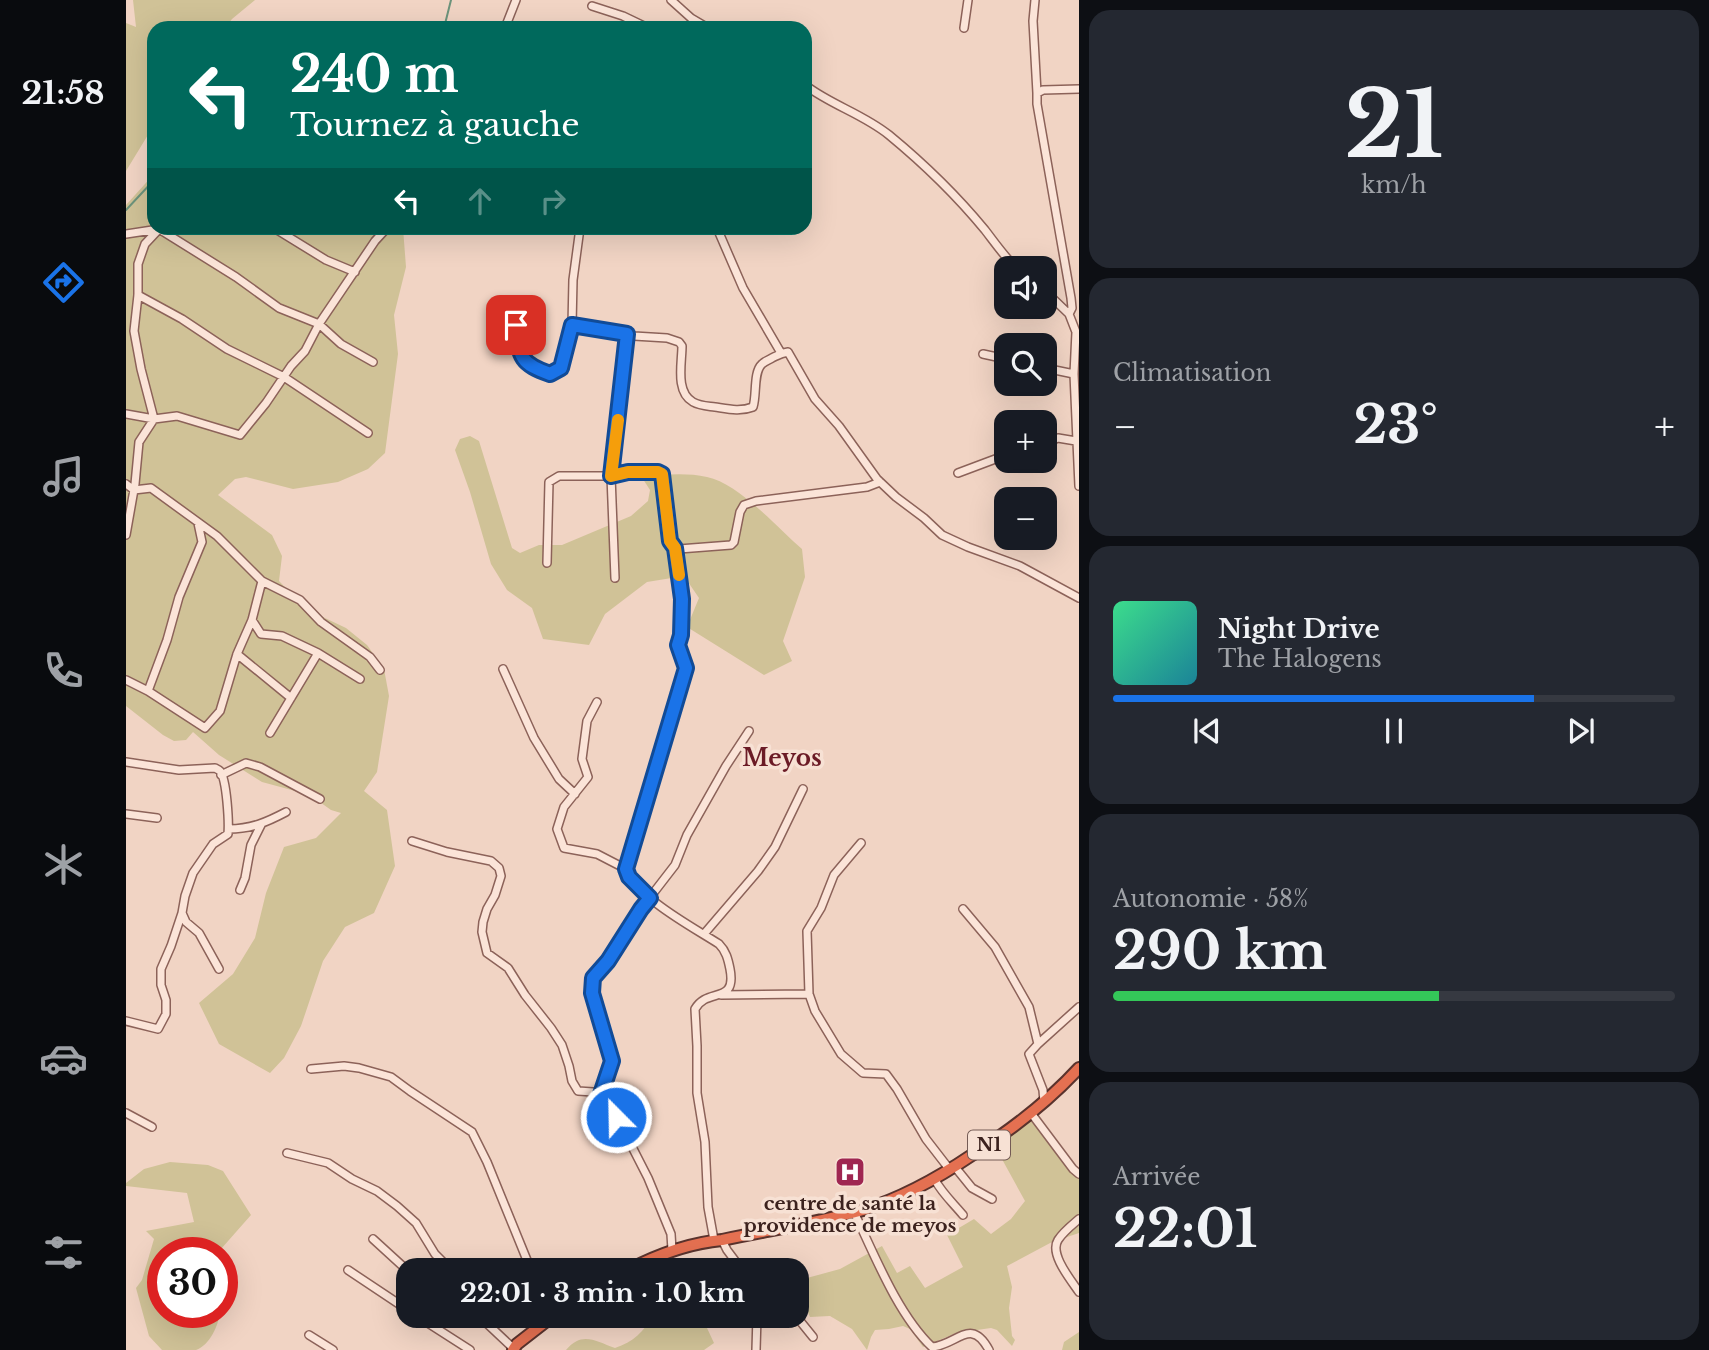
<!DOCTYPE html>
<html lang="fr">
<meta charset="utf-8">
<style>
:root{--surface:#171b24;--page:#242831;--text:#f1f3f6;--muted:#9ea1a6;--line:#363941;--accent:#1a73e8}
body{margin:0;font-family:"Libre Baskerville",serif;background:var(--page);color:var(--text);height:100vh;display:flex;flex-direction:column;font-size:26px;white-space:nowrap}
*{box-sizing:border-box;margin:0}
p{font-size:23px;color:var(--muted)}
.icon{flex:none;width:38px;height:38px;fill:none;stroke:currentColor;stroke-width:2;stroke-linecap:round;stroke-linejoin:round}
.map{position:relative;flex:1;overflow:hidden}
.drawer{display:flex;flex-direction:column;gap:10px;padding:10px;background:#0d0f14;width:630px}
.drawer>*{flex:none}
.guide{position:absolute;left:21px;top:21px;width:665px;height:214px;border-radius:21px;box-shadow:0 7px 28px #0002;background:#00695c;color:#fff;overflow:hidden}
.buttons{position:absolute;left:868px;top:256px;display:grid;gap:14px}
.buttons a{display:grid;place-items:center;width:63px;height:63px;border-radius:14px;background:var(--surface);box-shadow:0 7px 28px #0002;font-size:35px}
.speed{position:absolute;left:21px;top:1237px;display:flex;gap:14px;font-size:35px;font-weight:700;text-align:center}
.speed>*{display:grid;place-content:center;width:91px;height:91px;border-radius:50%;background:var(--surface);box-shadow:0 7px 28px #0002;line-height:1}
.speed .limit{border:10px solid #d22;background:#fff;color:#111}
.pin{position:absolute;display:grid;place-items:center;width:60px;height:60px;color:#fff;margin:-30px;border-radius:14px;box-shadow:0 4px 10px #0006}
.me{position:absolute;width:77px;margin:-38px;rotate:337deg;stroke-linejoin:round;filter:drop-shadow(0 0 5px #0008)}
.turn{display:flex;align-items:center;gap:24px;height:147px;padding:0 28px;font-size:32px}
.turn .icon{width:91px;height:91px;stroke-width:2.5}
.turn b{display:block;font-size:49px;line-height:60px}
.lanes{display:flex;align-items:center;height:66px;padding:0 28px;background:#0003;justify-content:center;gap:35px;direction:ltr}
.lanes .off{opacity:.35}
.big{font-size:52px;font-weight:800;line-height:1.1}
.drawer .tile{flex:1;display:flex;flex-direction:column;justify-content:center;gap:10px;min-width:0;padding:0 24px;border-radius:21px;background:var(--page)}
.drawer .dial{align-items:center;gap:0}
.dial b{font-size:91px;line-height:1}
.song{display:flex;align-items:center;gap:21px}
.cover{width:84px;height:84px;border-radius:10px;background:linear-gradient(135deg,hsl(150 70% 55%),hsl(190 70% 35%))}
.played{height:7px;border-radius:4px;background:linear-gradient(90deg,var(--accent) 75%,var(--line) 75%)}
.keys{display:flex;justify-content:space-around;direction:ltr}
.heat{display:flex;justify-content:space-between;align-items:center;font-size:38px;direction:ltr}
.charge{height:10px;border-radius:5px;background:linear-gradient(90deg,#34c759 58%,var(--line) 0)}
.trip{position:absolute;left:270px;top:1258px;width:413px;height:70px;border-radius:21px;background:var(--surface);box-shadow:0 7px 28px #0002;font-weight:800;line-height:70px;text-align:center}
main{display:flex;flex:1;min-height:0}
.tab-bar{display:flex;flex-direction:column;width:126px;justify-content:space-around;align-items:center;background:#090b0e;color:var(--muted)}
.tab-bar .icon{width:49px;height:49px}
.tab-bar .active{color:var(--accent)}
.tab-bar b{font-size:32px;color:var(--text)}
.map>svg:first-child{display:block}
</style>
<main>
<nav class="tab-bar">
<b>21:58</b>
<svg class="icon active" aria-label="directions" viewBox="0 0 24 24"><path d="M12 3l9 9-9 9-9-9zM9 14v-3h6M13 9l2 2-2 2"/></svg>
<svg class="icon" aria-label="music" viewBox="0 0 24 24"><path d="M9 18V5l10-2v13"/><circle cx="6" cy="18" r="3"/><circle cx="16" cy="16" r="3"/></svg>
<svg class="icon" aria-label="phone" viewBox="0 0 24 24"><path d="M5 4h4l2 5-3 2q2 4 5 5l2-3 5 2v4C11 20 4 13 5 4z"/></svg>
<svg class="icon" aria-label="climate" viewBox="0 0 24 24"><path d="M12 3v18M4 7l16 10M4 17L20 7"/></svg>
<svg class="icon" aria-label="car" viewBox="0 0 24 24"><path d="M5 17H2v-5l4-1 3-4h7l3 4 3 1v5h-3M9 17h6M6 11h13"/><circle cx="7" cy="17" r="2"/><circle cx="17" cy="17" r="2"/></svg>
<svg class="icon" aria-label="filters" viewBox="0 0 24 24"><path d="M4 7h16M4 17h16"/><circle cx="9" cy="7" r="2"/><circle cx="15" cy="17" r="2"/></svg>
</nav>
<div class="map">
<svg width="953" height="1350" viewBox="0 0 953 1350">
<rect width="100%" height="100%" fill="#f1d4c4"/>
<path fill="#d0c297" d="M7,0h122l-23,19 -7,9h-71v97l-28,46v-148l10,4z
M28,174v54h249l3,39 -12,48 4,39 -13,99 -17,16 -30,13 -45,7 -47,-12 -11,2 -17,16 54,40 10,21 -3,25 27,28 40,19 21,17 17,24 5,27 -12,76 -13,19 23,19 8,56 -21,47 -29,14 -22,34 -22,65 -17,32 -14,15 -51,-29 -20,-41 34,-29 22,-36 11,-45 18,-46 32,-9 25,-25 -10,-3 -21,-15 -48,-13 -43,-27 -26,-23 -7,8 -12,1 -11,-6 -37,-29v-501z
M344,436l9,5 33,107 8,5 19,-8h23l69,-29 17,-15 2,-11 -9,-14c22,-1 45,-4 66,1 31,6 71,51 95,72l3,28 -22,64 9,20 -28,14 -77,-48 12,-29 -15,-22 -37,6 -42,32 -16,31 -46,-6 -11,-31 -25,-18 -16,-26 -21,-72 -15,-42 5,-11z
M903,1115l50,59v59l-27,9 -45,24 5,21 -3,21 3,28 3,4 -3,6 -15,-16 -6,-2 -35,5 -33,14 -13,-18 -7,-3 -14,3 -14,1 -4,7 -4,13 -15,-21 -22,-13 -20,1 -12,-27 9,-12 33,-9 42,-23 15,27 13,-7 15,22 38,-21 -16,-32 27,-16 17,15 20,-15 14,-18 -33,-60z
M44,1162l38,3 15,6 28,44 -30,34v4h-58v59l57,1c-2,13 -10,32 -24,37 -7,0 -26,0 -34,0l-13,-14 -13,-48 6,-8 12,-41 -8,-8 48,-9 -7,-29 -61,-7v-3l18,-14z
M526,1316h44l1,7 10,5 7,15 -10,7h-138c16,-19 29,-9 49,-2 18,-6 29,-16 37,-32z
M953,1332v18h-17l2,-8z"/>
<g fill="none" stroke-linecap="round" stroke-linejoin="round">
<path stroke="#6c937b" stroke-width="2" d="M318,28l7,-28
M0,210l28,-30"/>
<g stroke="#8c6259" stroke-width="10">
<path id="minor" d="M545,0l20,18 17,10
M909,0l-2,21 4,72
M466,6l31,10 25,12
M379,28l11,-28
M838,28l4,-28
M679,85c26,20 58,29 84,50 34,28 68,61 96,95 10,13 19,26 31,38
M148,228l52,32 29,12
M591,228l26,60 38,65
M0,234l33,-5 77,48 43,31 40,16 22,20 32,18
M919,291l24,23 7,18 -2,42 5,112
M12,295l44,24 45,30 57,28 84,56
M943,314l3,-6 -1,-10 -34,-194v-11l6,-3 36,-1
M390,325c4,32 3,38 34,49l10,-6 12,-43 1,-45 7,-52
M446,325l62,11 33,2 12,4 3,4c0,17 -7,46 11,56 7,4 15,4 22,5 13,2 25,5 38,0 4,-12 0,-35 9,-43 3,-3 7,-4 10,-6 6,-3 9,-5 16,-6l27,47 24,27 38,53 19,18 28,21 18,17 26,12 52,19 59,32
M857,354l23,5
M919,368l29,6
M0,414l28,5 23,-3 63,19 26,-32 25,-37 14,-15 14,-27 56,-83 12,-13
M919,443l13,-5 18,3
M832,473l48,-18
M0,484l8,6 17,-2 66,48 45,45 -10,39 -15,34 -17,57 -15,17 -57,-37 -22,-11
M0,535l9,-51 4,-42 15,-23 -13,-50 -7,-38 4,-36v-31l7,-20 15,-16
M549,548l7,51 -1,36 -3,10 8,23 -60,201c13,30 65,57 93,75 7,7 9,15 11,25 7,36 -23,18 -35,40l2,37v47l8,49 3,65 6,33
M421,563l2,-81 10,-6h52l17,-4h30l4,2 8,67 5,7 4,1 52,-4 3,-3 6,-30 4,-7 12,-4 111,-14 13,-5
M489,578l-4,-102 16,-142
M136,581l38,19 21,22 49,35 10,13
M126,620l9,14 21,2 36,17 42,26
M111,654l54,44
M377,669l31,69 25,41 16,15
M22,691l19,-51 12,-43 23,-55 -4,-19
M471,702l-10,19 -5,38 6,18 -24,30 -7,22 7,19 33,6 29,15
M144,733l48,-80
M0,762l53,8 36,-2c2,1 4,2 5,3 7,9 9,52 8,63l-15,10 -20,29 -8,23 -3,17 4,9 13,11 20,36
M95,775l25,-12 14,4 60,32
M0,814l31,4
M103,829c22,0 38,-7 57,-17
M286,841l35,11 44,9 8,7 2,8 -6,19 -8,14 -4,13 -1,10 5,21 21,15 17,27 26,33 11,17 7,21 3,15 6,10 15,1 8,2 24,39 23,45 23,56 1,16
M735,843l-27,32 -13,33 -14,23 2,63 6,17 26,43 22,19 23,1 11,15 29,50 24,31
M114,890l5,-12 6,-33 10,-20
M837,909l32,38 34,60 9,37 -9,10 14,36 1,12
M578,934l54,-63 17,-24 28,-58
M595,995l88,-1
M0,1021l32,8 8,-15v-14l-5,-15v-16l10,-23 11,-33
M912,1044l41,-37
M185,1069l33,-3 15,2 32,9 19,14 62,41 15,30 44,108
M475,1094l11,-33 -20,-68 1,-15 15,-17 33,-52 34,-44 12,-30 39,-69 23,-35
M0,1113l26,14
M905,1113l42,56 6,5
M161,1153l41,10 24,16 25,12 20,15 19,17 19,31 16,16
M829,1167l17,21 20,11
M809,1180c7,13 18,23 28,35
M728,1212c20,42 44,103 78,135 25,-2 39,-31 57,3
M953,1219c-7,6 -16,13 -21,21 -9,14 13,40 21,52
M247,1239l35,32
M596,1240l5,10 15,20
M222,1270l60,40
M291,1316l53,34
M353,1316l35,33
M670,1316l17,21
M183,1335l24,15
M630,1350l1,-34"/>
</g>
<g stroke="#5a332d" stroke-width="14">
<path id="highway" d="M502,1270c29,-15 61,-27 94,-30 47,-10 95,-17 141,-30 39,-12 75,-32 109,-55 39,-25 75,-52 107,-87
M387,1350l4,-6 36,-28"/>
</g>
<use href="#minor" stroke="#fbe4d8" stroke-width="7"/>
<use href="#highway" stroke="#e47051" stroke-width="10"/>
</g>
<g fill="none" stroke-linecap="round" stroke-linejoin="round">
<g stroke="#114b97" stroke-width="18">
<path id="route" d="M390,325c4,32 3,38 34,49l11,-6 11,-43 55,9 -16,142 17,-4h30l4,2 8,67 5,7 7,51 -1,36 -3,10 8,23 -60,201 3,8 21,21 -9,11 -33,52 -15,17 -1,15 20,68 -11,33 15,23"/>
</g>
<use href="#route" stroke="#1a73e8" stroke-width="12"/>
<path stroke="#f59e0b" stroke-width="12" d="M492,420l-7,56 17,-4h30l4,2 8,67 5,7 4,27"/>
</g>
<defs>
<g id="hospital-square" transform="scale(1.575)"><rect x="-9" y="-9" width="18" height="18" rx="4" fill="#9f2651" stroke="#f7e1d4"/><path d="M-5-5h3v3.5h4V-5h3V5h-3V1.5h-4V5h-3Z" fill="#fff"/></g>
</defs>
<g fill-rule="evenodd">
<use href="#hospital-square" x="724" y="1172"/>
</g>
<g text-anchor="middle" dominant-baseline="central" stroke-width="7" stroke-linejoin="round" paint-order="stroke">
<rect fill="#f7e1d4" stroke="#745b55" stroke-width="2" x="842" y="1130.5" width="42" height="29" rx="5"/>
<g font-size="18" font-weight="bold" fill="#3c221e">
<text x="863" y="1145">N1</text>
</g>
<g font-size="19" font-weight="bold" fill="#3c221e" stroke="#f7e1d4">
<text x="724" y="1203">centre de santé la<tspan x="724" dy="22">providence de meyos</tspan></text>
</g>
<g font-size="23" font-weight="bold" fill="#6b1b26" stroke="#f7e1d4">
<text x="656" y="758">Meyos</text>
</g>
</g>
</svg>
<div class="buttons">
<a><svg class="icon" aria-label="sound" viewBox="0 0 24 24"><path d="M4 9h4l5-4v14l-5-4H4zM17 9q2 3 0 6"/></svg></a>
<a><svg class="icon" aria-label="search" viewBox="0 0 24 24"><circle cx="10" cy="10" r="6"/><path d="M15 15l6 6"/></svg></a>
<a>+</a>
<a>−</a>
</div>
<div class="speed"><div class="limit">30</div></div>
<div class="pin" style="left:390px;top:325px;background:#d93025"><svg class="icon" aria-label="arrive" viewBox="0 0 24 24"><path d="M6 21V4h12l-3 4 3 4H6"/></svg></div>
<svg class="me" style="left:490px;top:1117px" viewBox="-20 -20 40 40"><circle r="17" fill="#1a73e8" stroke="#fff" stroke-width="3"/><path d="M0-11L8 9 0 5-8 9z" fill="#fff"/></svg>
<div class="trip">22:01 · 3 min · 1.0 km</div>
<div class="guide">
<div class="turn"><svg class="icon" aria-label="left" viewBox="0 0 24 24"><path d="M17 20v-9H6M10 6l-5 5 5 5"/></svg><div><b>240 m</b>Tournez à gauche</div></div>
<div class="lanes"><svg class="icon" aria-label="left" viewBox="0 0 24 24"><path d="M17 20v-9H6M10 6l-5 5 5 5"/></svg><svg class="icon off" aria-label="ahead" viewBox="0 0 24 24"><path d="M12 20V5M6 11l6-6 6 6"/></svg><svg class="icon off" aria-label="right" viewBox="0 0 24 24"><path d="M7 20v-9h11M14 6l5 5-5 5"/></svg></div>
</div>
</div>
<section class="drawer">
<div class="tile dial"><b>21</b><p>km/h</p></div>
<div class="tile"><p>Climatisation</p>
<div class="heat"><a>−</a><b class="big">23°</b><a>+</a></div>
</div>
<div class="tile">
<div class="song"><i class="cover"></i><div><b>Night Drive</b><p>The Halogens</p></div></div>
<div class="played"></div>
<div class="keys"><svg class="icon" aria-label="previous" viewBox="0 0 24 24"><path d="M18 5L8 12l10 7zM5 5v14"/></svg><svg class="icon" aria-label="pause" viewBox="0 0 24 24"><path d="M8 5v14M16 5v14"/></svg><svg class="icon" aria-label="next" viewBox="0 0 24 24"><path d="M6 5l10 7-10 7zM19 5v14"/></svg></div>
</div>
<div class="tile"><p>Autonomie · 58%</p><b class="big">290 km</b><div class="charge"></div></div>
<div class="tile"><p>Arrivée</p><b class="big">22:01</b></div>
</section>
</main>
